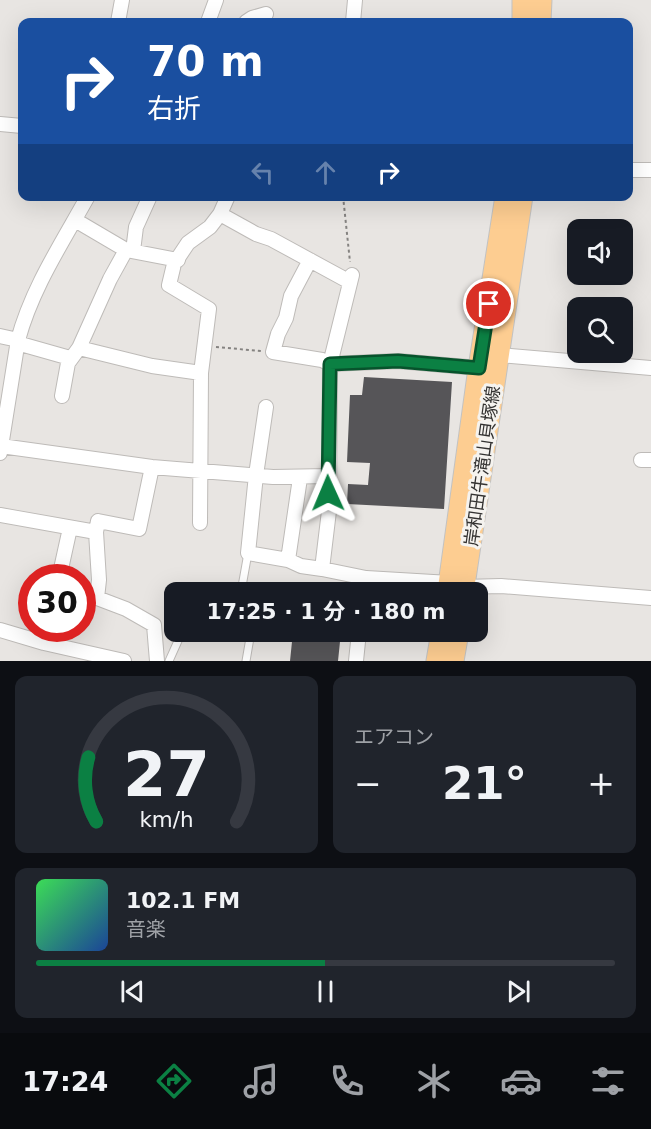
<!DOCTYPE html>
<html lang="ja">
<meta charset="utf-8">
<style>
:root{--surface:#171b24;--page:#20242c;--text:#f1f3f6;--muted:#9ea1a6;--line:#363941;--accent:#0b8043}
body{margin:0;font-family:"DejaVu Sans","Noto Sans JP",sans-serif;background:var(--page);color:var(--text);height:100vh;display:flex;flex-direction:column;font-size:22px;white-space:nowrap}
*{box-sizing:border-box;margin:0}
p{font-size:20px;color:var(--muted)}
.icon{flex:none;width:33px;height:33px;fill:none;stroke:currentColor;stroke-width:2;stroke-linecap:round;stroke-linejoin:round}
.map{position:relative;height:661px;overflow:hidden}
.drawer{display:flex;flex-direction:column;gap:15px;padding:15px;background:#0d0f14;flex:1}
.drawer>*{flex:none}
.banner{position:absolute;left:18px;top:18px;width:615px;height:183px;border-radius:12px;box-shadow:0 6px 24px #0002;background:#1a4fa0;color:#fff;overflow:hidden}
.tools{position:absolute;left:567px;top:219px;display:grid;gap:12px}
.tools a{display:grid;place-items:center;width:66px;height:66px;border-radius:12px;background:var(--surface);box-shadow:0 6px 24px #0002;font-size:30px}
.speed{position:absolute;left:18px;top:564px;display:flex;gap:12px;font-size:30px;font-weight:700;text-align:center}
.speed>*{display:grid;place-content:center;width:78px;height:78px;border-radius:50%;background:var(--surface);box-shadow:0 6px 24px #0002;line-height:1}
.speed .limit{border:9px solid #d22;background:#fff;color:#111}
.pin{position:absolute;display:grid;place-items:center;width:51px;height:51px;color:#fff;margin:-26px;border:3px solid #fff;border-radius:50%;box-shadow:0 2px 6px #0007}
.me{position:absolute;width:66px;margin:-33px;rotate:359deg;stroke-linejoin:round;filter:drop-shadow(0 0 4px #0008)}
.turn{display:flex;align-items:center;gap:21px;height:126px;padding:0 30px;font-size:27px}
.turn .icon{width:78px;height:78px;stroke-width:2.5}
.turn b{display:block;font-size:42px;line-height:51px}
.lanes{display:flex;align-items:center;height:57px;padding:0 30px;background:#0003;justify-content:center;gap:30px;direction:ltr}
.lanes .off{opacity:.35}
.big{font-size:45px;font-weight:700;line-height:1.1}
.drawer .widget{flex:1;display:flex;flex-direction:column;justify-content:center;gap:9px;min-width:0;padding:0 21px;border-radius:12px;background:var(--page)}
.drawer .dial{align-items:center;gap:0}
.dial svg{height:156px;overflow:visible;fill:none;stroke:var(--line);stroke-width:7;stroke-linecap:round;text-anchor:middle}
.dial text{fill:var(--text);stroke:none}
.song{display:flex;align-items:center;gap:18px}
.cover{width:72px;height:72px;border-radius:9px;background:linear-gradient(135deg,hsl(130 70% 55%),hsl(220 70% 35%))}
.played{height:6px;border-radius:3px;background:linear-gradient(90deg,var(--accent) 50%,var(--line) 50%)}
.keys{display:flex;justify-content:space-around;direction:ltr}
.heat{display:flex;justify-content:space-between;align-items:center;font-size:33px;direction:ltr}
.drawer .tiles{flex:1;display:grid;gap:15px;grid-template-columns:1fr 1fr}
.widget:last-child{grid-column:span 2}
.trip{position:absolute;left:164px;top:582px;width:324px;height:60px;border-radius:12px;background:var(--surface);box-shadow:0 6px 24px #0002;font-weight:700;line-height:60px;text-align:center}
.tabs{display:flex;height:96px;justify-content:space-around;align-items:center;background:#090b0e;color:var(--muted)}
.tabs .icon{width:42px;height:42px}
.tabs .on{color:var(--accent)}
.tabs b{font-size:27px;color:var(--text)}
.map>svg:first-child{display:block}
</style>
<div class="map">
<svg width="651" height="661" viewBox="0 0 651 661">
<rect width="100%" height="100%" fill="#e8e5e2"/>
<path fill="#565558" d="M364,377l88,5 -8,127 -97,-5 1,-20 20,1 2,-22 -23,-1 3,-67h12z
M293,632h48l-3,29h-48z"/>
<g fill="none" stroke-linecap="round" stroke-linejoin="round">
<g stroke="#bebbb8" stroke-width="9">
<path id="service" d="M193,592l1,-4
M241,592l7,-39
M169,661l13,-29
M246,661l5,-29"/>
</g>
<g stroke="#bebbb8" stroke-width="16">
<path id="minor" d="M118,22l4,-22
M208,22l8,-22
M246,22l6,-4 14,-4
M353,22l2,-22
M0,124l22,2
M628,170h23
M220,214l36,20 15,5 79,43
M75,220l51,30 52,10
M133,251l3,-24 14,-31
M310,260l-19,36 -5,22 -8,16 -5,18 49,8 8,4 68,-3 81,7 20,-13 152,13
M352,275l-22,89 -1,147 -7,58 44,9 84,5
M0,336l18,4
M17,343l53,15
M79,348l31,-69 16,-29
M62,396l6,-33 11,-15 73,18 49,7
M266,407l-10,68 -8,78 40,7 13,6 21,3
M1,446l151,21 121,10 55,-1
M0,453l18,-113c14,-52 44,-97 70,-144
M641,460h10
M0,515l96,17 3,48 -2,18 29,11 28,16 3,36
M200,523l1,-150 8,-64 -40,-24 5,-21 14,-21 22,-16 10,-13 8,-18
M96,532l2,-11 41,8 13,-62
M288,560l12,-82
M59,578l11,-50
M464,587l37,-1 150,12
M0,630l44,13 80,18
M356,661l3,-29"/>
</g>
<g stroke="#c2c2c2" stroke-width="23">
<path id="primary" d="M523,22v-22
M540,22l1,-22
M448,592l31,-224 27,-172
M463,592l59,-396
M437,661l5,-29
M453,661l5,-29"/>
</g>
<path stroke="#858381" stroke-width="2" stroke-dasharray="3 3" stroke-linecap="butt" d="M343,196l7,66
M216,347l45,4"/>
<use href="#service" stroke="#fff" stroke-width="7"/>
<use href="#minor" stroke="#fff" stroke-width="14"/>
<use href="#primary" stroke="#fdcd91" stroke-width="21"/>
</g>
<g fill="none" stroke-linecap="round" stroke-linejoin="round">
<g stroke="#07532c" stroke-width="15">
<path id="route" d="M328,493l2,-129 68,-3 81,7 10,-64"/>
</g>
<use href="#route" stroke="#0b8043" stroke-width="10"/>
</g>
<g text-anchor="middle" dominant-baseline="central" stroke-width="6" stroke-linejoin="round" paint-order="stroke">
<g font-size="18" fill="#343332" stroke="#f5f3ef">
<text transform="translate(482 466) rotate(-82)">岸和田牛滝山貝塚線</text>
</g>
</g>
</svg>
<div class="tools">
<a><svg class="icon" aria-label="sound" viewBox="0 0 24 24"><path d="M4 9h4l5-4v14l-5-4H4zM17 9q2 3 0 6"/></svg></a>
<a><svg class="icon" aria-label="search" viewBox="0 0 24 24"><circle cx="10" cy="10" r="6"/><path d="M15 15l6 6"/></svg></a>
</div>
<div class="speed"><div class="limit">30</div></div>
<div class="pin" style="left:489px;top:304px;background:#d93025"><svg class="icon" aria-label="arrive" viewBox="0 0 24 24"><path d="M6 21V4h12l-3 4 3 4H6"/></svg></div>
<svg class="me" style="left:328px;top:493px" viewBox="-20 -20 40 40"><path d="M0-17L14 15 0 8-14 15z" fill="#0b8043" stroke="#fff" stroke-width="4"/></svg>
<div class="trip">17:25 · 1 分 · 180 m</div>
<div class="banner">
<div class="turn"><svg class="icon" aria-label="right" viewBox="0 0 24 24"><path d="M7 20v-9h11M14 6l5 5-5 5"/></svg><div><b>70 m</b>右折</div></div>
<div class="lanes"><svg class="icon off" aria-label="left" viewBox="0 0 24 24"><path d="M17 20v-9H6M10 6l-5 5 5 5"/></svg><svg class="icon off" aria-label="ahead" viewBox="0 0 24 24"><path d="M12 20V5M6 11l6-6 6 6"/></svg><svg class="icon" aria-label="right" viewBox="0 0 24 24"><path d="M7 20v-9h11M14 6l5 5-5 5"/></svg></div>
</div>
</div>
<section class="drawer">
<div class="tiles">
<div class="widget dial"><svg viewBox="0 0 100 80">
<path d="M14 69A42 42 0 1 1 86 69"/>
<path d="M14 69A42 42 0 0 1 10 36" stroke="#0b8043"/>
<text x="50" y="56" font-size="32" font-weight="700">27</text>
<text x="50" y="72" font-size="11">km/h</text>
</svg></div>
<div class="widget"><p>エアコン</p>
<div class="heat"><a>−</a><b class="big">21°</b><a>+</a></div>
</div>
<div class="widget">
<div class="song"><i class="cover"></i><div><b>102.1 FM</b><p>音楽</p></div></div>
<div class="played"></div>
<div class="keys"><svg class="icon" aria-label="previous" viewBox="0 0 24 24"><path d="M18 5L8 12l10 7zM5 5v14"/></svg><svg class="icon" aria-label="pause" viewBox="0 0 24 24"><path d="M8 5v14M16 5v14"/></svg><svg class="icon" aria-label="next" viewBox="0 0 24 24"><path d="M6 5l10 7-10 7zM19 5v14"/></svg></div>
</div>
</div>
</section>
<nav class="tabs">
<b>17:24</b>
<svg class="icon on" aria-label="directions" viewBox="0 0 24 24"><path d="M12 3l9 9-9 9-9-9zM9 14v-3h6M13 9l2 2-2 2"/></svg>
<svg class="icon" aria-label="music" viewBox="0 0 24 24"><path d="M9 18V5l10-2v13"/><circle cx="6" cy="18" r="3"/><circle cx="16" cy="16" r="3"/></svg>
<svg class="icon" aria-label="phone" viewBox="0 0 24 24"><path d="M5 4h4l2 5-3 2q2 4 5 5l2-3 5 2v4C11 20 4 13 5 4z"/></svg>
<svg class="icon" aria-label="climate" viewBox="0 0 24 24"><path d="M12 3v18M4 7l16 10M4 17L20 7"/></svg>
<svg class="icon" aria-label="car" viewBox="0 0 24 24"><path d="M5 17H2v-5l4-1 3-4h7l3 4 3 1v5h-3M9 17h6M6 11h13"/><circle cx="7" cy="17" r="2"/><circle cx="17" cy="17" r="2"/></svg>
<svg class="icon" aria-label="filters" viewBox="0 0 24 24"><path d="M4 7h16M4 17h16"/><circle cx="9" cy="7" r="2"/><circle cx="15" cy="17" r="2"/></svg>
</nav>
